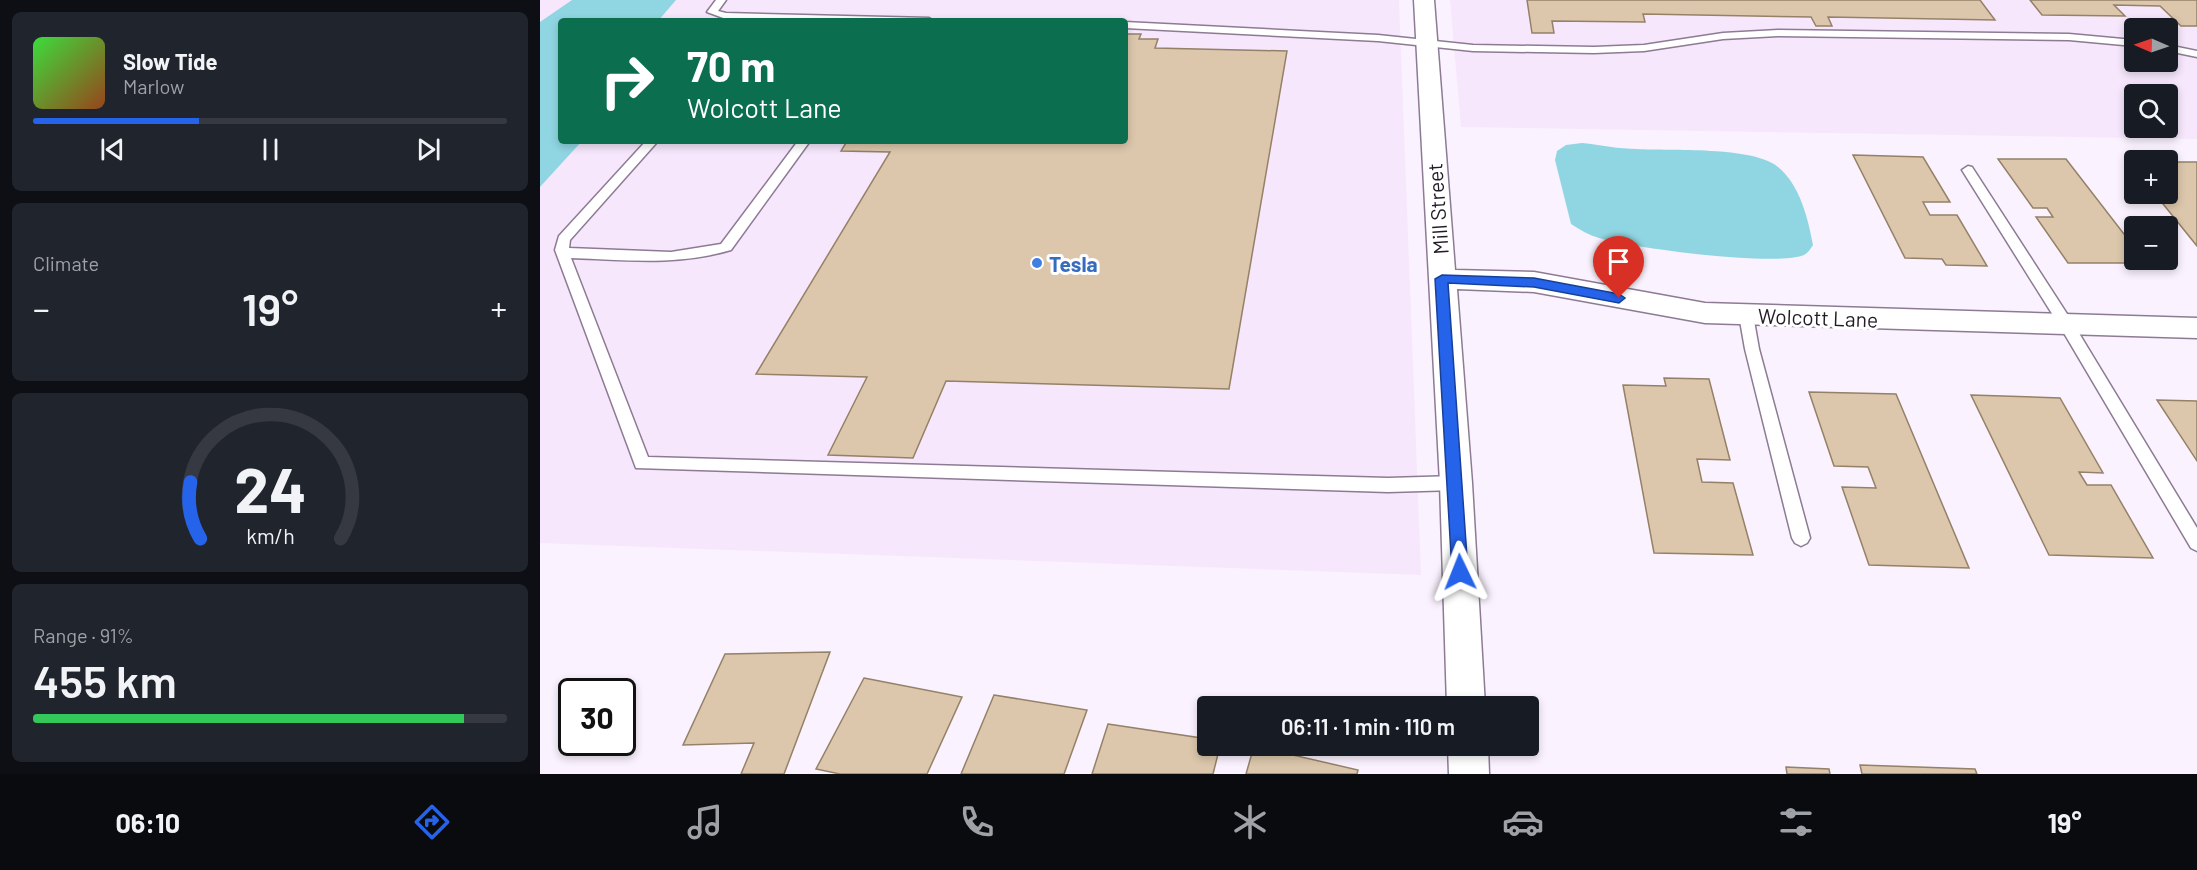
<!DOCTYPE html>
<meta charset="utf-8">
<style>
:root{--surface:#171b24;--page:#20242c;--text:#f1f3f6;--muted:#9ea1a6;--line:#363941;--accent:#2563eb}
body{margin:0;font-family:Barlow,sans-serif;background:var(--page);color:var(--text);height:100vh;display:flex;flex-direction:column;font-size:22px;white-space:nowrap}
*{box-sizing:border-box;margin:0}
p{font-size:20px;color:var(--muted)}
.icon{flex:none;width:33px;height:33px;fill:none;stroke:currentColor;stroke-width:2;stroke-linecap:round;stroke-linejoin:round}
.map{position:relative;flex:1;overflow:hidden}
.sheet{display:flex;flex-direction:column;gap:12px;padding:12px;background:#0d0f14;width:540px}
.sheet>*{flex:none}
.banner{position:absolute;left:18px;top:18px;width:570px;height:126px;border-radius:6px;box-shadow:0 3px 9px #0003;background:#0b6e4f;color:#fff;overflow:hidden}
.needle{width:39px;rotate:272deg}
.tools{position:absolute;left:1584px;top:18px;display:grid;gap:12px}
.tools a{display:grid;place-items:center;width:54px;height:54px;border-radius:6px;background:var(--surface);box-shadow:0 3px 9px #0003;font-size:30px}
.speed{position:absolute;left:18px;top:678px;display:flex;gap:12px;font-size:30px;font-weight:700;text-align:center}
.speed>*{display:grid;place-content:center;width:78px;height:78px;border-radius:50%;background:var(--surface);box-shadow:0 3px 9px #0003;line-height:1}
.speed .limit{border:3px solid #111;border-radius:9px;background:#fff;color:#111}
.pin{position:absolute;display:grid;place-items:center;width:51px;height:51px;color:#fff;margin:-62px -26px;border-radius:50% 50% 50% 0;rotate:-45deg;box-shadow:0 0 6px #0007}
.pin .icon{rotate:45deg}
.me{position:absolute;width:66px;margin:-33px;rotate:358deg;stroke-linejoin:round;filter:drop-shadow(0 0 4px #0008)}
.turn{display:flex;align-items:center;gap:21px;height:126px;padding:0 30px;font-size:27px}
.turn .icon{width:78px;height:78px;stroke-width:2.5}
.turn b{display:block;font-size:42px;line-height:51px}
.big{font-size:45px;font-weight:600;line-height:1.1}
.sheet .widget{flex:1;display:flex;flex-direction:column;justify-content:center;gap:9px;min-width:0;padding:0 21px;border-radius:9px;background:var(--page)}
.sheet .dial{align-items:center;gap:0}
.dial svg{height:156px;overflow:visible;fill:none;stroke:var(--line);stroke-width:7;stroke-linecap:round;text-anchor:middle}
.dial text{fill:var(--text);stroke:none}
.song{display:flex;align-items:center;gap:18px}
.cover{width:72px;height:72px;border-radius:9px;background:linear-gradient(135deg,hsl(120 70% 55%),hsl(20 70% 35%))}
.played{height:6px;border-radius:3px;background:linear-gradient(90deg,var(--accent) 35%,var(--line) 35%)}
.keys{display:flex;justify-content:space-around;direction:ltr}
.heat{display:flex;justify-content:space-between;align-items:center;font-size:33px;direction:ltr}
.charge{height:9px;border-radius:4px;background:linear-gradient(90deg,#34c759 91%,var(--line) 0)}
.trip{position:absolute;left:657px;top:696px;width:342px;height:60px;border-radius:6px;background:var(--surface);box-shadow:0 3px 9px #0003;font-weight:600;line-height:60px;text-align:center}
.tab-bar{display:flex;height:96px;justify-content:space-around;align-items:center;background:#090b0e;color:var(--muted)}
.tab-bar .icon{width:42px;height:42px}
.tab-bar .current{color:var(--accent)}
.tab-bar b{font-size:27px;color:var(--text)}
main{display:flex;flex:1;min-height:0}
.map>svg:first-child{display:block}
</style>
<main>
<section class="sheet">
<div class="widget">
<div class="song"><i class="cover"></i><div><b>Slow Tide</b><p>Marlow</p></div></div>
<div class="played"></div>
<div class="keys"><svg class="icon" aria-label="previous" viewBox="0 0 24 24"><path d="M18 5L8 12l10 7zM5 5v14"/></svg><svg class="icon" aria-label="pause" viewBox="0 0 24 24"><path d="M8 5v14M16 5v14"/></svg><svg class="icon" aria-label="next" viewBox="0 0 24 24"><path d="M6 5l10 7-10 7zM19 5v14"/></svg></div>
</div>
<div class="widget"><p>Climate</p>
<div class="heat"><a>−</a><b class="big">19°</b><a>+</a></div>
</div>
<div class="widget dial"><svg viewBox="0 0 100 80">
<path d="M14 69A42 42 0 1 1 86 69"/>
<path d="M14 69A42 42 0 0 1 9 40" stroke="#2563eb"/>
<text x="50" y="56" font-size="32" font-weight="700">24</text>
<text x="50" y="72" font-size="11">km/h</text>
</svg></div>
<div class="widget"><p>Range · 91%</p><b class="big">455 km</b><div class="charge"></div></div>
</section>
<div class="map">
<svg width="1657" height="774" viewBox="0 0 1657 774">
<rect width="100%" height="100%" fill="#faf2fe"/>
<path fill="#f6e7fc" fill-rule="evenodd" d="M0,0h859l22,575 -881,-32zM21,21h564v120h-564z
M910,0h747v139l-736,-12zM1594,28h34v34h-34zM1594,94h34v34h-34z"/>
<path fill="#90d6e2" d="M32,0h104l-18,21h-97v120h21l-42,46v-165z
M1042,143c19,2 37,6 55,6 33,2 116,-3 141,18 22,18 30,51 35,78 -2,3 -5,8 -9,10 -28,12 -172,-7 -205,-17 -10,-3 -19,-8 -28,-14l-16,-64 2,-9 9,-6z"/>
<path fill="#dcc7ac" stroke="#948168" stroke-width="1.5" d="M987,0h453l15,20 -167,-3 4,9h-16l-5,-9 -168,-3 2,8 -93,-1 2,12h-22z
M1490,0h167v26h-16l-21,-20 -46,-1 11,11 -83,-1z
M585,34h16l-2,5h19l-3,9 132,3 -58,338 -283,-8 -33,77 -85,-3 39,-78 -111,-3 134,-222 -49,-1 6,-10h278z
M1313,155l70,2 27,45h-27l7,13h27l30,51 -41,-1 -4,-6 -37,-1z
M1458,159h68l68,88v13h10l3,3h-79l-32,-46h17l-6,-9h-14z
M1628,162h29v84l-42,-52h13z
M1124,378l45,1 21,81 -33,-1 5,23 31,1 20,72 -99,-2 -31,-168 43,1z
M1269,392l87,2 73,174 -100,-3 -27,-78 34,1 -8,-21 -34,-1z
M1431,395l89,3 43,75 -24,-1 8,13h24l42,73 -104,-3z
M1617,400l40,1v60z
M290,652l-46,122h-43l13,-31 -71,2 42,-91z
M324,678l98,19 -35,77h-87l-24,-5z
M454,695l93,15 -23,64h-103z
M568,724l100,15v7h12l-7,28h-121z
M714,746l104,24 -1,4h-111z
M1320,765l115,4 2,5h-115z
M1246,767l43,2 1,5h-43z"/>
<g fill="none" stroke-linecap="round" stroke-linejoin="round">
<g stroke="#8d7b94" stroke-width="3">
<path id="service" d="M176,0h10l-8,11 8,2 203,5 5,3 -208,-2 -19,-7z
M585,22l253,13 95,10 121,2 50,-2 79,-12 55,-3 291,4 65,6v6l-65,-6 -291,-4 -55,3 -79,12 -50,2 -121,-2 -95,-10 -253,-13z
M1628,45l29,6v6l-29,-6z
M106,141h12l-88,99 -1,8 102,4 50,-8 77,-103h12l-79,109c-53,16 -106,10 -160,8l77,199 740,21 68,-2 6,2 2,5 -2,5 -6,2 -68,2 -752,-24 -81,-218 4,-14z
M1428,166l4,1 99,153 126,208v23l-6,-3 -130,-220 -99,-158z
M1206,310l7,5 6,34 51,189 -3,5 -6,3 -6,-3 -3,-5 -47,-189 -6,-34z"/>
</g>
<g stroke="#8d7b94" stroke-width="3">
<path id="minor" d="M874,0h20l21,270 79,2 171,31 492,15v20l-492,-15 -171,-31 -77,-3 15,194 13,223h-38l-7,-223z
M908,746h40l1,28h-40z"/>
</g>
<use href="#service" fill="#fff" fill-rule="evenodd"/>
<use href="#minor" fill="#fff" fill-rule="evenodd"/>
</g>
<path fill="#2563eb" stroke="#184099" stroke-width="1.5" d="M902,275l92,3 85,16 6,4 -6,5 -85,-16 -86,-4 20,289 -2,5 -6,3 -6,-3 -2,-5 -17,-293z"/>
<circle fill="#3f7fe0" stroke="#fff" stroke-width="2" cx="497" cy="263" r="6"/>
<g text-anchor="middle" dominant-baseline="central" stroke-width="6" stroke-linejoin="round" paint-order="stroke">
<g font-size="21" fill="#231c26" stroke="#fff">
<text transform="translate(897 209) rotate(-94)">Mill Street</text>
<text transform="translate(1278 317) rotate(2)">Wolcott Lane</text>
</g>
<g font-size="21" font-weight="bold" fill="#366cbe" stroke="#fff" text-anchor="start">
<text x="509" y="263">Tesla</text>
</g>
</g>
</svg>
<div class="tools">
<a><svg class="needle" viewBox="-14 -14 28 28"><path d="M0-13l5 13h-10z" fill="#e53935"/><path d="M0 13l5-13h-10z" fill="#9ea1a6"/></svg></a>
<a><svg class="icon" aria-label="search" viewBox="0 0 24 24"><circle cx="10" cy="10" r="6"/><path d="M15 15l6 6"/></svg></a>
<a>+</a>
<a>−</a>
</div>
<div class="speed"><div class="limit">30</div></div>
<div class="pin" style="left:1079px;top:298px;background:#d93025"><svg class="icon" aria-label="arrive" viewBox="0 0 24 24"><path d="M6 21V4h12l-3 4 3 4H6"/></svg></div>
<svg class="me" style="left:920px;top:572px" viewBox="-20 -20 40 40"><path d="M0-17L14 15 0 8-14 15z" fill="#2563eb" stroke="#fff" stroke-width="4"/></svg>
<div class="trip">06:11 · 1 min · 110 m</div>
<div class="banner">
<div class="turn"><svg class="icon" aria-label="right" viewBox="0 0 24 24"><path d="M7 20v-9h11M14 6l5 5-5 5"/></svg><div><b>70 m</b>Wolcott Lane</div></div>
</div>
</div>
</main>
<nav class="tab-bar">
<b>06:10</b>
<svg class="icon current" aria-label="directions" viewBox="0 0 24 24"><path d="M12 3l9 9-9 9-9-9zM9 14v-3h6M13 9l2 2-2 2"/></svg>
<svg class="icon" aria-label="music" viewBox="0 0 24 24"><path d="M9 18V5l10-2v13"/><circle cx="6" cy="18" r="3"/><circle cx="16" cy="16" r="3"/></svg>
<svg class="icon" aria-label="phone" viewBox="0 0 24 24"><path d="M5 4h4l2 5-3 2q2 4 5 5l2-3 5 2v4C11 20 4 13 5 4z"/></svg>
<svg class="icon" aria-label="climate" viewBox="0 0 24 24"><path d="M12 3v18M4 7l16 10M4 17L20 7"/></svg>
<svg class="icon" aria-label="car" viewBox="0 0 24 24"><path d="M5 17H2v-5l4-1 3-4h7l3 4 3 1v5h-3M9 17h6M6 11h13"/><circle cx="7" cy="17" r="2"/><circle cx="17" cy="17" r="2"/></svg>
<svg class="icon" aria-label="filters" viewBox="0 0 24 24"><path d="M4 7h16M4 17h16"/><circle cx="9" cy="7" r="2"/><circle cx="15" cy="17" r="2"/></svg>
<b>19°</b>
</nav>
